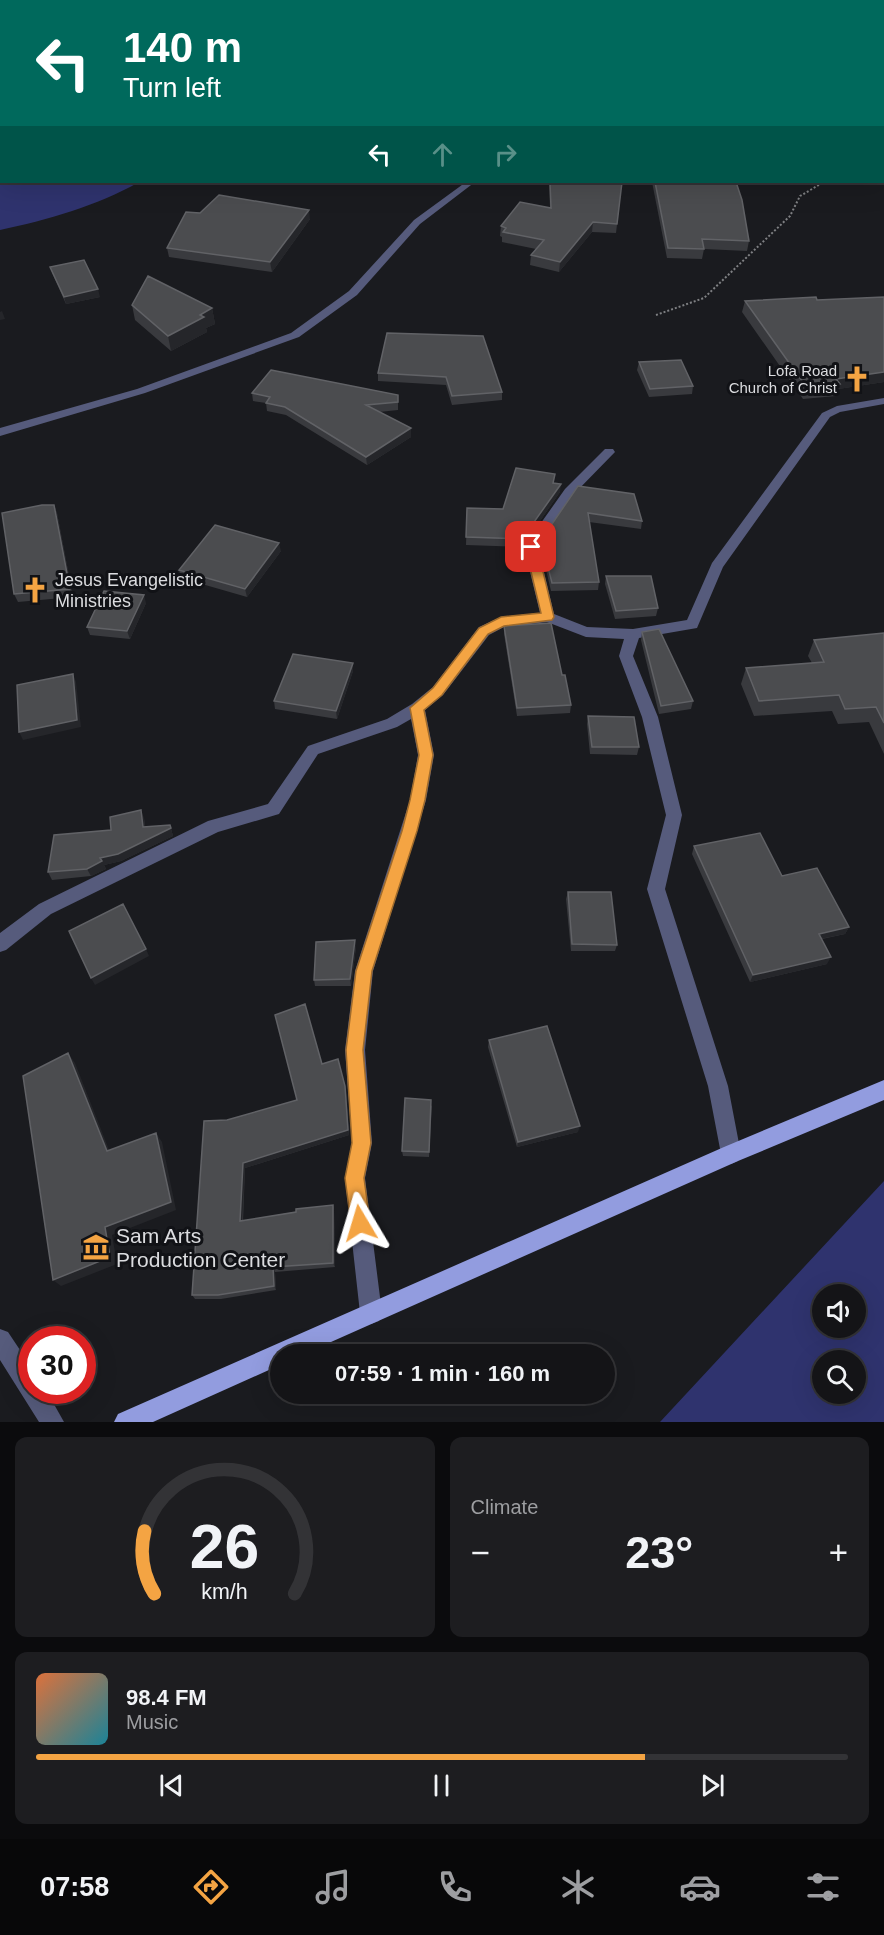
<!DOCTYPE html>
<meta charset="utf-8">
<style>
:root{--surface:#141417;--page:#1d1d20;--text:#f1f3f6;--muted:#9d9ea1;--line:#333336;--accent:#f4a443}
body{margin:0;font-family:Arial,sans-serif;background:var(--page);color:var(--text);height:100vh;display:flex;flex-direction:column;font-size:22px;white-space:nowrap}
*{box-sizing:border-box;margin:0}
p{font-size:20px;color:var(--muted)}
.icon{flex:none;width:33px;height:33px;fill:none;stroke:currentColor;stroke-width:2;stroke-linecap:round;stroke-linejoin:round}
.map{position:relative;height:1422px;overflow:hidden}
.drawer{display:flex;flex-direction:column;gap:15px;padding:15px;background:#0b0b0d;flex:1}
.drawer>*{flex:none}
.guide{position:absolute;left:0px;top:0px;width:885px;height:183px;box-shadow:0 6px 24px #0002,0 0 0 2px var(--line);background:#00695c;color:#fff;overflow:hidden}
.controls{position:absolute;left:812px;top:1284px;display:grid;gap:12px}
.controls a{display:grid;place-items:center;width:54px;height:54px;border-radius:50%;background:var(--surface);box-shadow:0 6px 24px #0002,0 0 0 2px var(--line);font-size:30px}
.speed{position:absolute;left:18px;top:1326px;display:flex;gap:12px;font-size:30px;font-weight:700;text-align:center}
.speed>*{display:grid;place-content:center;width:78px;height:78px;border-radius:50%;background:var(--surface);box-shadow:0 6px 24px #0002,0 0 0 2px var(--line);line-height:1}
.speed .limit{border:9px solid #d22;background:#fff;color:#111}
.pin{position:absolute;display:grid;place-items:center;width:51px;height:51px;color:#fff;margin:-26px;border-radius:12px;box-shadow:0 3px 9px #0006}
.me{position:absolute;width:66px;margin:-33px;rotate:353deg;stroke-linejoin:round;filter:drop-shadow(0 0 4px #0008)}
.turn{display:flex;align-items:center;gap:21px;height:126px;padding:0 24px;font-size:27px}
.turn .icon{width:78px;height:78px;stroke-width:2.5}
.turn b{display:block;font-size:42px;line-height:51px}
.lanes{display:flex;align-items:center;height:57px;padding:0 24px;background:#0003;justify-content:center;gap:30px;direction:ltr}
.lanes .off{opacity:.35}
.big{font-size:45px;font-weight:700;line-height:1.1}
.drawer .widget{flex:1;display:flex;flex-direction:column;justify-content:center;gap:9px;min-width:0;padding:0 21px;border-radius:12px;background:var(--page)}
.drawer .dial{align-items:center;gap:0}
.dial svg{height:156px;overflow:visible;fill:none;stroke:var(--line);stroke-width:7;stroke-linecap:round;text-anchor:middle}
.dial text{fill:var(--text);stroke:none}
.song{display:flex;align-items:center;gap:18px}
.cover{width:72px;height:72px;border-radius:9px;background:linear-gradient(135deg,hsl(20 70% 55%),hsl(190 70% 35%))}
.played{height:6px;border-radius:3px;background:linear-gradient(90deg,var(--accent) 75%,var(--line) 75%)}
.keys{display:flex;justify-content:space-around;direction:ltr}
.heat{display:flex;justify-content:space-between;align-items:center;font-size:33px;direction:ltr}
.drawer .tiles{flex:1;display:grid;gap:15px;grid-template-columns:1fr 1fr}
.widget:last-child{grid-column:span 2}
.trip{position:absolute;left:270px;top:1344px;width:345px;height:60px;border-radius:30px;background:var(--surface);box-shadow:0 6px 24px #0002,0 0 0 2px var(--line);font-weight:700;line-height:60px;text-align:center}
.tab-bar{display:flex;height:96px;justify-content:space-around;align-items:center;background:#080809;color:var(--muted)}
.tab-bar .icon{width:42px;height:42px}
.tab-bar .active{color:var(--accent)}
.tab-bar b{font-size:27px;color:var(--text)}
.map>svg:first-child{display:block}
</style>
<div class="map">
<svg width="884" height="1422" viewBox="0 0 884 1422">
<rect width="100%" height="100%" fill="#1a1b1f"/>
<path fill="#2f336e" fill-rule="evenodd" d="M0,171l2,11h137c-42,24 -92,38 -139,48z
M884,1181v241h-224zM822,1294h33v34h-33zM822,1360h33v34h-33z"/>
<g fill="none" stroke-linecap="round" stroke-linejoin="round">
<path stroke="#7f8083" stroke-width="2" stroke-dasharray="2 2" stroke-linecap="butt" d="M656,315l48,-17 86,-82 10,-20 24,-14"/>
<path fill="#565b7c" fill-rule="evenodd" d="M174,0h7l-9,2z
M0,5h2v4h-2z
M466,182h9l-55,42 -63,71 -58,42 -154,56 -145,43v-8l137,-39 154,-56 58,-42 65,-71z
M884,398v6l-44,8 -10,5 -107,150 -26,61 -58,10 -6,18 25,61 24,98 -17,74 63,197 13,68 -3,7 -7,3 -7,-3 -3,-7 -13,-68 -61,-197 19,-74 -24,-98 -23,-61 5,-17 -38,-2 -39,-15 -43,5 -15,8 -46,60 -18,15 9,45 -8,45 -53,171 -8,79 7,93 -7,35 17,135 -3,8 -8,3 -8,-3 -3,-8 -15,-135 7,-35 -7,-93 10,-79 55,-171 8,-45 -7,-36 -14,8 -79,27 -39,60 -61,18 -167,82 -45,36 -6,2v-19l39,-29 169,-83 60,-17 40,-58 79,-27 25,-15 21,-17 46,-60 22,-10 39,-4 -16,-66 41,-58 40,-40h8l2,3 -42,43 -35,52 16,67 33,13 46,2 54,-9 25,-57 110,-150 15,-7z
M0,1329l8,3 24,36v22h14l18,32h-25l-39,-62z"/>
<path fill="#929cdf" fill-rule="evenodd" d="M884,1080v20l-146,61 -434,193h-24v11l-127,57h-39l4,-8 606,-267z"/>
</g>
<path fill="#393a3e" d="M549,182h73l-6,51 -24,-1 -33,40 -29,-7 1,-10 5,-6 -34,-7v-5l-2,-1 1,-10 49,-18z
M652,182h84l13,59 -2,10 -43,-2 -2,10 -35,-1z
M200,213l110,6 -38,53 -103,-15 -2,-9z
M50,267l50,30 -34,7 -13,-29z
M884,297v85l-46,7 -2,7 -33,3 -61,-87 3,-11 72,-1z
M132,305l80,3 3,16 -9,4 1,4 -36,19 -36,-31z
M387,333l115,59v8l-50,5 -6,-20 -68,-4v-8z
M639,362l54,24 -1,8 -43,3 -12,-27z
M252,393l146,2v15l-19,2 32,16v9l-44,28 -81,-50 -19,-4 -1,-8 -13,-2z
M554,483l6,9 -38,55 -56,-2 1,-37 36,1z
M578,486l64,35 -1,8 -52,-7 10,60 -1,8 -47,1 -10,-43v-8z
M54,505l3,8 16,84 -55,5 -4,-8z
M281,551l-34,46 -66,-19 -2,-8z
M606,576l52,32 -2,8 -41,3 -10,-35z
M146,603l-16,36 -40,-4 -3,-8z
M504,626l58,49 9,30 -1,8 -53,3 -13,-82z
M642,632l51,69 -2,8 -32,5 -18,-74z
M884,633v121l-15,-32 -31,2 -6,-13 -78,5 -13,-32 5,-16 66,-5 -4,-7 6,-16z
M353,663v8l-16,48 -62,-10 -1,-8z
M588,716l51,31 -2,8 -47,-1 -3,-30z
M144,818l1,9 25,-2 3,11 -52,25 -17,4 2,4 -15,7 -39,4 -4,-8 63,-42z
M694,846l88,30 67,51 -4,7 -23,5 5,25 -77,18 -58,-128z
M568,892l49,53 -2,6h-44l-5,-52z
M356,947l-5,39h-36l-1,-6z
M489,1040l89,92 -61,15 -29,-100z
M322,1064l24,28 3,43 -104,33 -2,53 90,-16 1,5 1,57 -60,5 1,18 -55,9h-26l-3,-4 35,-175 70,-20z
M432,1105l-3,52 -26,-1 -1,-5z"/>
<path fill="#25262a" d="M309,210l1,9 -38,53 -2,-10z
M593,222l-1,10 -33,40 1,-10z
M98,289l2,8 -34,7 -2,-7z
M212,308l3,16 -9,4 1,4 -36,19 -3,-15 32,-21z
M2,311l3,8 -5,1v-8z
M884,372v10l-46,7 2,-5 -4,-5z
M411,428v9l-44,28 -1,-8z
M561,484l-1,8 -38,55v-8z
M54,505l3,8 16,84 -3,-8z
M279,543l2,8 -34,46 -2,-8z
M144,595l2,8 -16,36 -3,-8z
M353,663v8l-16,48 -1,-8z
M73,674l3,8 5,45 -58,13 -4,-8z
M141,810l3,8 2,17 -3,-8z
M170,825l3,11 -52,25 -17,4 2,4 -15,7 -4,-7 13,-11z
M849,927l-4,7 -30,6 4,-6z
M355,940l1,7 -5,39 -1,-7z
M146,949l3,7 -54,29 -4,-7z
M831,957l-4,7 -77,18 3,-7z
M68,1053l7,10 38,97 -6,-9z
M345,1086l4,49 -104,33 -3,58 -2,-5 3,-58z
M580,1126l-2,6 -61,15 1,-5z
M156,1133l6,9 14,68 -64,25 5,29 -56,22 -8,-6 52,-53z
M333,1205l1,5 1,57 -2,-4z
M273,1267l2,5 1,18 -2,-4z"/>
<path fill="#4b4c4f" stroke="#616266" stroke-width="1.5" d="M113,0h31l-1,2h-31z
M205,0h118l-1,2h-118z
M445,0h58l-2,2h-58z
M555,0h329v39v-37h-329z
M2,83v45h-2v-44z
M550,182h72l-5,42 -24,-2 -33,40 -29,-7 13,-15 -41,-8 3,-4 -5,-2 19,-24 31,6z
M655,182h81l6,18 7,41 -47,-2 2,10 -36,-1z
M219,195l90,15 -39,52 -103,-14 19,-36 14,1z
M84,260l14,29 -34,8 -14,-30z
M148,276l64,32 -12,7 4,2 -36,19 -36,-31z
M816,297l1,3 67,-3v75l-48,7 4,5 -33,4 -62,-87z
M387,333l96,3 19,56 -50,4 -6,-19 -68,-4z
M681,360l12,26 -43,3 -11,-27z
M271,370l127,25v7l-32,3 45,23 -45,29 -81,-50 -19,-4 4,-6 -18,-4z
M516,468l39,6 -2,9 8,1 -39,55 -56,-2 1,-29 36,1z
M578,486l56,8 8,27 -54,-8 11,69 -47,1 -11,-43z
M42,505h12l16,84 -56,5 -12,-81z
M215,525l64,18 -34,46 -66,-19z
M606,576h45l7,32 -42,3z
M104,591l40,4 -17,36 -40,-4z
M551,623l11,52h3l6,30 -54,3 -13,-82z
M659,629l34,72 -32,5 -19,-74z
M884,633v90l-8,-16 -31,2 -6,-14 -80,6 -13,-33 78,-6 -10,-22z
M293,654l60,9 -17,48 -62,-10z
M73,674l4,46 -58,12 -2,-47z
M588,716l46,1 5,30h-47z
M141,810l2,17 27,-2 1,3 -53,26 -18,4 2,3 -15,8 -39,3 6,-37 57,-5 -1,-13z
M760,833l22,43 35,-8 32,59 -30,7 12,23 -78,18 -59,-129z
M568,892h43l6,53 -45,-1z
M123,904l23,45 -55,29 -22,-47z
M355,940l-5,39 -36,1 2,-38z
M305,1004l17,60 16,-5 7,27 3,44 -105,33 -3,58 56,-9v-3l37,-4v58l-60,4 1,19 -56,9h-26l12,-174 23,-1 70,-20 -22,-85z
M547,1026l33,100 -62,16 -29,-102z
M68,1053l39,98 49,-18 15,69 -66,25 5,30 -57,23 -30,-204z
M405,1098l26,2 -2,52 -27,-1z"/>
<path fill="#f4a443" stroke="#9f6b2c" stroke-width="1.5" d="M531,543l6,4 17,70 -2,3 -48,6 -16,8 -46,61 -18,15 9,45 -8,45 -8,31 -45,140 -9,79 8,93 -7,35 6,45 -3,7 -7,3 -7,-3 -2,-7 -6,-45 7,-35 -6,-93 10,-79 46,-140 8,-31 9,-45 -9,-47 23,-20 46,-60 22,-11 40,-4 -16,-66z"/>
<defs>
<g id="church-bare" transform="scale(2.07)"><path d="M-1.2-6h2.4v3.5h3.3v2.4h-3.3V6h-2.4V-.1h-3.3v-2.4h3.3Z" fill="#f4a443" stroke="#111216" stroke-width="2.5" paint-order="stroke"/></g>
<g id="museum-bare" transform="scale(2.07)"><path d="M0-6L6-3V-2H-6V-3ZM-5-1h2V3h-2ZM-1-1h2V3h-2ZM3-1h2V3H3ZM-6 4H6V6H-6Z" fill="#f4a443" stroke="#111216" stroke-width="2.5" paint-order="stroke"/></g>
</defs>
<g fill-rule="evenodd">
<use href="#church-bare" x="857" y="379"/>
<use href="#church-bare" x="35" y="590"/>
<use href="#museum-bare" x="96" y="1247"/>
</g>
<g text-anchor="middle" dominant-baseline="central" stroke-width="6" stroke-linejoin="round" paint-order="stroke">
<g font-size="15" fill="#dbdcdf" stroke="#111216" text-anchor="end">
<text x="837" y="370">Lofa Road<tspan x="837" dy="17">Church of Christ</tspan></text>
</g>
<g font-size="18" fill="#dbdcdf" stroke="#111216" text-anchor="start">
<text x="55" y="580">Jesus Evangelistic<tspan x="55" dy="21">Ministries</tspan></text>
</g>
<g font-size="21" fill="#dbdcdf" stroke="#111216" text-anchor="start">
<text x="116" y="1235">Sam Arts<tspan x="116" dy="24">Production Center</tspan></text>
</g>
</g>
</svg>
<div class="controls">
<a><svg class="icon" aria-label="sound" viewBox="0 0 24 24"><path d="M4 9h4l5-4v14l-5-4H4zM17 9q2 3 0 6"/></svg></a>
<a><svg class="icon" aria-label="search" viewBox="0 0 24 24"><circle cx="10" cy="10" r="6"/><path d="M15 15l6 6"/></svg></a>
</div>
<div class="speed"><div class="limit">30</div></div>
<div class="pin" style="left:531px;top:547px;background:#d93025"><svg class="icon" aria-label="arrive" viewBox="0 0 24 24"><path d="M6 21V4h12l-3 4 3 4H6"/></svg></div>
<svg class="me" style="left:360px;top:1223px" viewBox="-20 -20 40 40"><path d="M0-17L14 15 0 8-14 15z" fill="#f4a443" stroke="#fff" stroke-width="4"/></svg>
<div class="trip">07:59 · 1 min · 160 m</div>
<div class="guide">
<div class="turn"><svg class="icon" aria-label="left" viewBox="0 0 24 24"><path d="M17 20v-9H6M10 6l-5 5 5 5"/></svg><div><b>140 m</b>Turn left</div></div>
<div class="lanes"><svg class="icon" aria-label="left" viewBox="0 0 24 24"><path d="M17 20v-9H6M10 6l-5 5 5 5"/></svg><svg class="icon off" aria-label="ahead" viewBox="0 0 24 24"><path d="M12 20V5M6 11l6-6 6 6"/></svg><svg class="icon off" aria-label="right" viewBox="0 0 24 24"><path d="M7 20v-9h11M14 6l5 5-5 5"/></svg></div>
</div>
</div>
<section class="drawer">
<div class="tiles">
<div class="widget dial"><svg viewBox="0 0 100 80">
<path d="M14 69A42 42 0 1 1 86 69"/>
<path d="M14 69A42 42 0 0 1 9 37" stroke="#f4a443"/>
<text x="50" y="56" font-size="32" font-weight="700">26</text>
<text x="50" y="72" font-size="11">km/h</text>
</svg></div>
<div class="widget"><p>Climate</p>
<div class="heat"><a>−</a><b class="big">23°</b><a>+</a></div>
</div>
<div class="widget">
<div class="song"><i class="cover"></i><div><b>98.4 FM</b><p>Music</p></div></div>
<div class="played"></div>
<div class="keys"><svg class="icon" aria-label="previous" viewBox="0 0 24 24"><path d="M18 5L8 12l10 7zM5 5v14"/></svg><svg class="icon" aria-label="pause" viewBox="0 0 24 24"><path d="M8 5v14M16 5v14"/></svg><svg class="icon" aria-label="next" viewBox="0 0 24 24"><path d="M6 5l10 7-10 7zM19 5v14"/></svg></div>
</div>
</div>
</section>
<nav class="tab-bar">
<b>07:58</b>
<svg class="icon active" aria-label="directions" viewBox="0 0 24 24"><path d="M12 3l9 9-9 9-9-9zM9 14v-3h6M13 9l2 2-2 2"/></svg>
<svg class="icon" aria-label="music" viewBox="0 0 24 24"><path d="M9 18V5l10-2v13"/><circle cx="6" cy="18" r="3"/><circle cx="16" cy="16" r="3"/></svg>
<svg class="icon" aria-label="phone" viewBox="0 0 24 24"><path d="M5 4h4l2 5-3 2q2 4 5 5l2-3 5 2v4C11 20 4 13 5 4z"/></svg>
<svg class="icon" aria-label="climate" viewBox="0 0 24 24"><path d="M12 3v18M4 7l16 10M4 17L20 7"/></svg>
<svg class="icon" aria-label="car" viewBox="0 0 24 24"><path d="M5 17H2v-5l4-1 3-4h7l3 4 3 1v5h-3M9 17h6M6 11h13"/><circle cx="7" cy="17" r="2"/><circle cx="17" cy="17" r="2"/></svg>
<svg class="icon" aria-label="filters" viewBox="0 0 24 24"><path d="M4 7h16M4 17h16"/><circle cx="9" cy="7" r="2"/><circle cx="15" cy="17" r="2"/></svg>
</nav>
